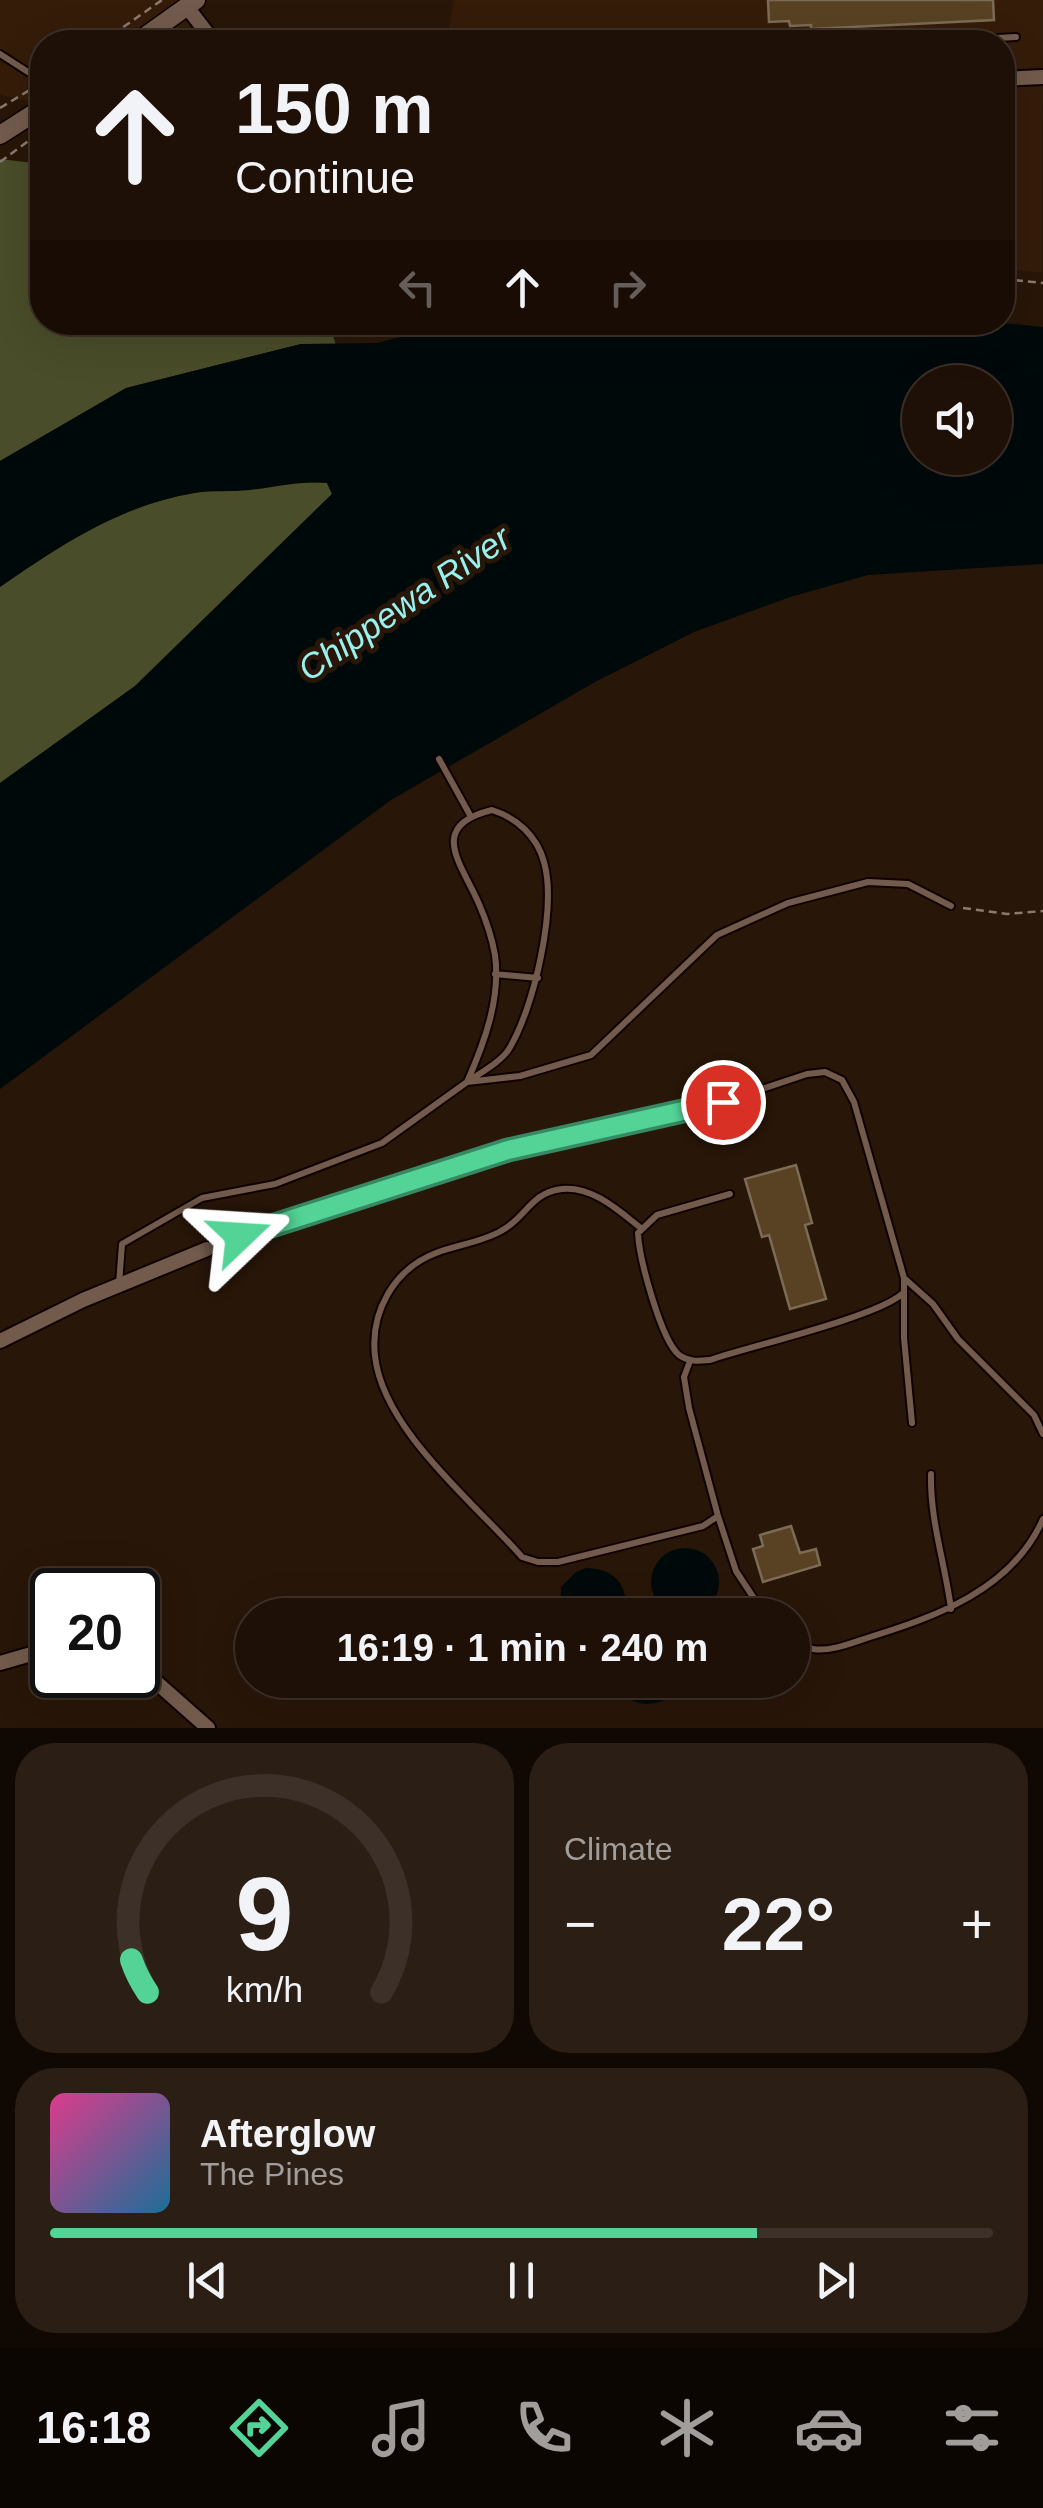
<!DOCTYPE html>
<meta charset="utf-8">
<style>
:root{--surface:#1e1006;--page:#2b1e14;--text:#f1f3f6;--muted:#a19d9b;--line:#3c3028;--accent:#53d396}
body{margin:0;font-family:Helvetica,sans-serif;background:var(--page);color:var(--text);height:100vh;display:flex;flex-direction:column;font-size:38px;white-space:nowrap}
*{box-sizing:border-box;margin:0}
p{font-size:32px;color:var(--muted)}
.icon{flex:none;width:55px;height:55px;fill:none;stroke:currentColor;stroke-width:2;stroke-linecap:round;stroke-linejoin:round}
.map{position:relative;height:1728px;overflow:hidden}
.panel{display:flex;flex-direction:column;gap:15px;padding:15px;background:#100903;flex:1}
.panel>*{flex:none}
.guide{position:absolute;left:30px;top:30px;width:985px;height:305px;border-radius:40px;box-shadow:0 10px 40px #0002,0 0 0 2px var(--line);background:#1e1006;color:var(--text);overflow:hidden}
.buttons{position:absolute;left:902px;top:365px;display:grid;gap:20px}
.buttons a{display:grid;place-items:center;width:110px;height:110px;border-radius:50%;background:var(--surface);box-shadow:0 10px 40px #0002,0 0 0 2px var(--line);font-size:50px}
.speed{position:absolute;left:30px;top:1568px;display:flex;gap:20px;font-size:50px;font-weight:700;text-align:center}
.speed>*{display:grid;place-content:center;width:130px;height:130px;border-radius:50%;background:var(--surface);box-shadow:0 10px 40px #0002,0 0 0 2px var(--line);line-height:1}
.speed .limit{border:5px solid #111;border-radius:15px;background:#fff;color:#111}
.pin{position:absolute;display:grid;place-items:center;width:85px;height:85px;color:#fff;margin:-42px;border:5px solid #fff;border-radius:50%;box-shadow:0 2px 10px #0007}
.me{position:absolute;width:110px;margin:-55px;rotate:70deg;stroke-linejoin:round;filter:drop-shadow(0 0 8px #0008)}
.turn{display:flex;align-items:center;gap:35px;height:210px;padding:0 40px;font-size:45px}
.turn .icon{width:130px;height:130px;stroke-width:2.5}
.turn b{display:block;font-size:70px;line-height:85px}
.lanes{display:flex;align-items:center;height:95px;padding:0 40px;background:#0003;justify-content:center;gap:50px;direction:ltr}
.lanes .off{opacity:.35}
.big{font-size:75px;font-weight:600;line-height:1.1}
.panel .widget{flex:1;display:flex;flex-direction:column;justify-content:center;gap:15px;min-width:0;padding:0 35px;border-radius:40px;background:var(--page)}
.panel .dial{align-items:center;gap:0}
.dial svg{height:260px;overflow:visible;fill:none;stroke:var(--line);stroke-width:7;stroke-linecap:round;text-anchor:middle}
.dial text{fill:var(--text);stroke:none}
.song{display:flex;align-items:center;gap:30px}
.cover{width:120px;height:120px;border-radius:15px;background:linear-gradient(135deg,hsl(330 70% 55%),hsl(200 70% 35%))}
.played{height:10px;border-radius:5px;background:linear-gradient(90deg,var(--accent) 75%,var(--line) 75%)}
.keys{display:flex;justify-content:space-around;direction:ltr}
.heat{display:flex;justify-content:space-between;align-items:center;font-size:55px;direction:ltr}
.panel .tiles{flex:1;display:grid;gap:15px;grid-template-columns:1fr 1fr}
.widget:last-child{grid-column:span 2}
.trip{position:absolute;left:235px;top:1598px;width:575px;height:100px;border-radius:50px;background:var(--surface);box-shadow:0 10px 40px #0002,0 0 0 2px var(--line);font-weight:600;line-height:100px;text-align:center}
.menu{display:flex;height:160px;justify-content:space-around;align-items:center;background:#0c0602;color:var(--muted)}
.menu .icon{width:70px;height:70px}
.menu .active{color:var(--accent)}
.menu b{font-size:45px;color:var(--text)}
.map>svg:first-child{display:block}
</style>
<div class="map">
<svg width="1043" height="1728" viewBox="0 0 1043 1728">
<rect width="100%" height="100%" fill="#281608"/>
<path fill="#341c09" d="M0,0h179l35,42h-172v62l-42,-9z
M454,0h589l-1,273 -39,-5 -1,-226h-556z"/>
<path fill="#4a4d29" d="M0,159l42,5v158l287,1 7,22 -35,-1 -175,44 -126,73z
M291,481l36,2 5,11 -197,192 -135,97v-196c56,-39 110,-75 177,-91 37,-9 76,-7 114,-15z"/>
<path fill="#00090a" fill-rule="evenodd" d="M496,322h496l51,5v237l-175,11 -78,22 -96,35 -99,50 -204,118 -391,289v-306l135,-97 197,-192 -5,-11c-30,-2 -48,4 -77,7 -18,2 -37,0 -55,3 -74,12 -134,52 -195,94v-126l126,-73 175,-44 77,-1 49,-13 48,3 19,-6zM920,382h75v76h-75z
M651 1582a34 34 0 1 1 68 0a34 34 0 1 1-68 0Z
M586,1568c29,0 44,19 39,47h-65l1,-28 15,-15z
M614,1680h67l-16,20c-22,9 -41,2 -51,-20z"/>
<path fill="#584223" stroke="#7c6b55" stroke-width="2.5" d="M768,0h225l1,20 -183,9v-4l-21,1 -1,-5 -20,1z
M796,1165l16,58 -7,2 21,74 -36,10 -21,-74 -7,2 -17,-58z
M791,1526l9,27 16,-4 4,16 -57,17 -10,-33 10,-3 -3,-11z"/>
<g fill="none" stroke-linecap="round" stroke-linejoin="round">
<g stroke="#100200" stroke-width="10">
<path id="lane" d="M924,42l92,-5
M0,54l42,27
M439,759l31,56
M492,810c25,8 45,26 52,52 13,46 -10,146 -35,187 -8,13 -29,24 -42,33 17,-38 34,-84 28,-127 -3,-17 -9,-35 -16,-51 -17,-40 -53,-78 13,-94z
M495,974l43,4
M730,1194l-73,21 -19,18c1,25 23,107 41,122 10,7 19,6 31,5 41,-14 166,-43 192,-66
M642,1229c-23,-18 -49,-43 -80,-40 -31,3 -37,30 -61,42 -19,11 -44,14 -65,22 -42,16 -66,59 -61,103 8,74 100,147 147,201l16,5h20l145,-36 15,-10
M208,1248l170,-59 130,-39 215,-48 84,-28 18,-2 17,8 12,22 50,176 29,26 25,35 76,76 9,19
M904,1279v59l8,85
M119,1284l3,-40 80,-46 73,-14 107,-41 85,-61 53,-6 71,-21 126,-120 71,-32 80,-21 40,2 43,22
M690,1361l-6,16 5,31 29,108 18,55 29,44
M931,1474c-1,47 14,89 20,135
M792,1637c7,4 15,10 21,12 16,3 39,-6 54,-11 68,-21 145,-48 176,-119"/>
</g>
<g stroke="#100200" stroke-width="18">
<path id="street" d="M187,7l27,35
M1002,79l41,-2
M0,1341l83,-41 124,-51
M0,1663l52,-15
M138,1666l70,62"/>
</g>
<g stroke="#100200" stroke-width="21">
<path id="secondary" d="M137,42l59,-42
M0,135l42,-27"/>
</g>
<path stroke="#8a7a6f" stroke-width="2.5" stroke-dasharray="8 5" stroke-linecap="butt" d="M102,42l60,-42
M0,108l33,-20
M0,162l42,-31
M1002,279l41,4
M963,908l44,6 36,-3"/>
<use href="#lane" stroke="#725b4c" stroke-width="6"/>
<use href="#street" stroke="#725b4c" stroke-width="14"/>
<use href="#secondary" stroke="#725b4c" stroke-width="18"/>
</g>
<g fill="none" stroke-linecap="round" stroke-linejoin="round">
<g stroke="#368962" stroke-width="25">
<path id="route" d="M240,1236l268,-86 215,-48"/>
</g>
<use href="#route" stroke="#53d396" stroke-width="18"/>
</g>
<g text-anchor="middle" dominant-baseline="central" stroke-width="10" stroke-linejoin="round" paint-order="stroke">
<g font-size="35" font-style="italic" fill="#98f0ef" stroke="#281608">
<text transform="translate(404 603) rotate(-34)">Chippewa River</text>
</g>
</g>
</svg>
<div class="buttons">
<a><svg class="icon" aria-label="sound" viewBox="0 0 24 24"><path d="M4 9h4l5-4v14l-5-4H4zM17 9q2 3 0 6"/></svg></a>
</div>
<div class="speed"><div class="limit">20</div></div>
<div class="pin" style="left:723px;top:1102px;background:#d93025"><svg class="icon" aria-label="arrive" viewBox="0 0 24 24"><path d="M6 21V4h12l-3 4 3 4H6"/></svg></div>
<svg class="me" style="left:240px;top:1236px" viewBox="-20 -20 40 40"><path d="M0-17L14 15 0 8-14 15z" fill="#53d396" stroke="#fff" stroke-width="4"/></svg>
<div class="trip">16:19 · 1 min · 240 m</div>
<div class="guide">
<div class="turn"><svg class="icon" aria-label="ahead" viewBox="0 0 24 24"><path d="M12 20V5M6 11l6-6 6 6"/></svg><div><b>150 m</b>Continue</div></div>
<div class="lanes"><svg class="icon off" aria-label="left" viewBox="0 0 24 24"><path d="M17 20v-9H6M10 6l-5 5 5 5"/></svg><svg class="icon" aria-label="ahead" viewBox="0 0 24 24"><path d="M12 20V5M6 11l6-6 6 6"/></svg><svg class="icon off" aria-label="right" viewBox="0 0 24 24"><path d="M7 20v-9h11M14 6l5 5-5 5"/></svg></div>
</div>
</div>
<section class="panel">
<div class="tiles">
<div class="widget dial"><svg viewBox="0 0 100 80">
<path d="M14 69A42 42 0 1 1 86 69"/>
<path d="M14 69A42 42 0 0 1 9 59" stroke="#53d396"/>
<text x="50" y="56" font-size="32" font-weight="700">9</text>
<text x="50" y="72" font-size="11">km/h</text>
</svg></div>
<div class="widget"><p>Climate</p>
<div class="heat"><a>−</a><b class="big">22°</b><a>+</a></div>
</div>
<div class="widget">
<div class="song"><i class="cover"></i><div><b>Afterglow</b><p>The Pines</p></div></div>
<div class="played"></div>
<div class="keys"><svg class="icon" aria-label="previous" viewBox="0 0 24 24"><path d="M18 5L8 12l10 7zM5 5v14"/></svg><svg class="icon" aria-label="pause" viewBox="0 0 24 24"><path d="M8 5v14M16 5v14"/></svg><svg class="icon" aria-label="next" viewBox="0 0 24 24"><path d="M6 5l10 7-10 7zM19 5v14"/></svg></div>
</div>
</div>
</section>
<nav class="menu">
<b>16:18</b>
<svg class="icon active" aria-label="directions" viewBox="0 0 24 24"><path d="M12 3l9 9-9 9-9-9zM9 14v-3h6M13 9l2 2-2 2"/></svg>
<svg class="icon" aria-label="music" viewBox="0 0 24 24"><path d="M9 18V5l10-2v13"/><circle cx="6" cy="18" r="3"/><circle cx="16" cy="16" r="3"/></svg>
<svg class="icon" aria-label="phone" viewBox="0 0 24 24"><path d="M5 4h4l2 5-3 2q2 4 5 5l2-3 5 2v4C11 20 4 13 5 4z"/></svg>
<svg class="icon" aria-label="climate" viewBox="0 0 24 24"><path d="M12 3v18M4 7l16 10M4 17L20 7"/></svg>
<svg class="icon" aria-label="car" viewBox="0 0 24 24"><path d="M5 17H2v-5l4-1 3-4h7l3 4 3 1v5h-3M9 17h6M6 11h13"/><circle cx="7" cy="17" r="2"/><circle cx="17" cy="17" r="2"/></svg>
<svg class="icon" aria-label="filters" viewBox="0 0 24 24"><path d="M4 7h16M4 17h16"/><circle cx="9" cy="7" r="2"/><circle cx="15" cy="17" r="2"/></svg>
</nav>
